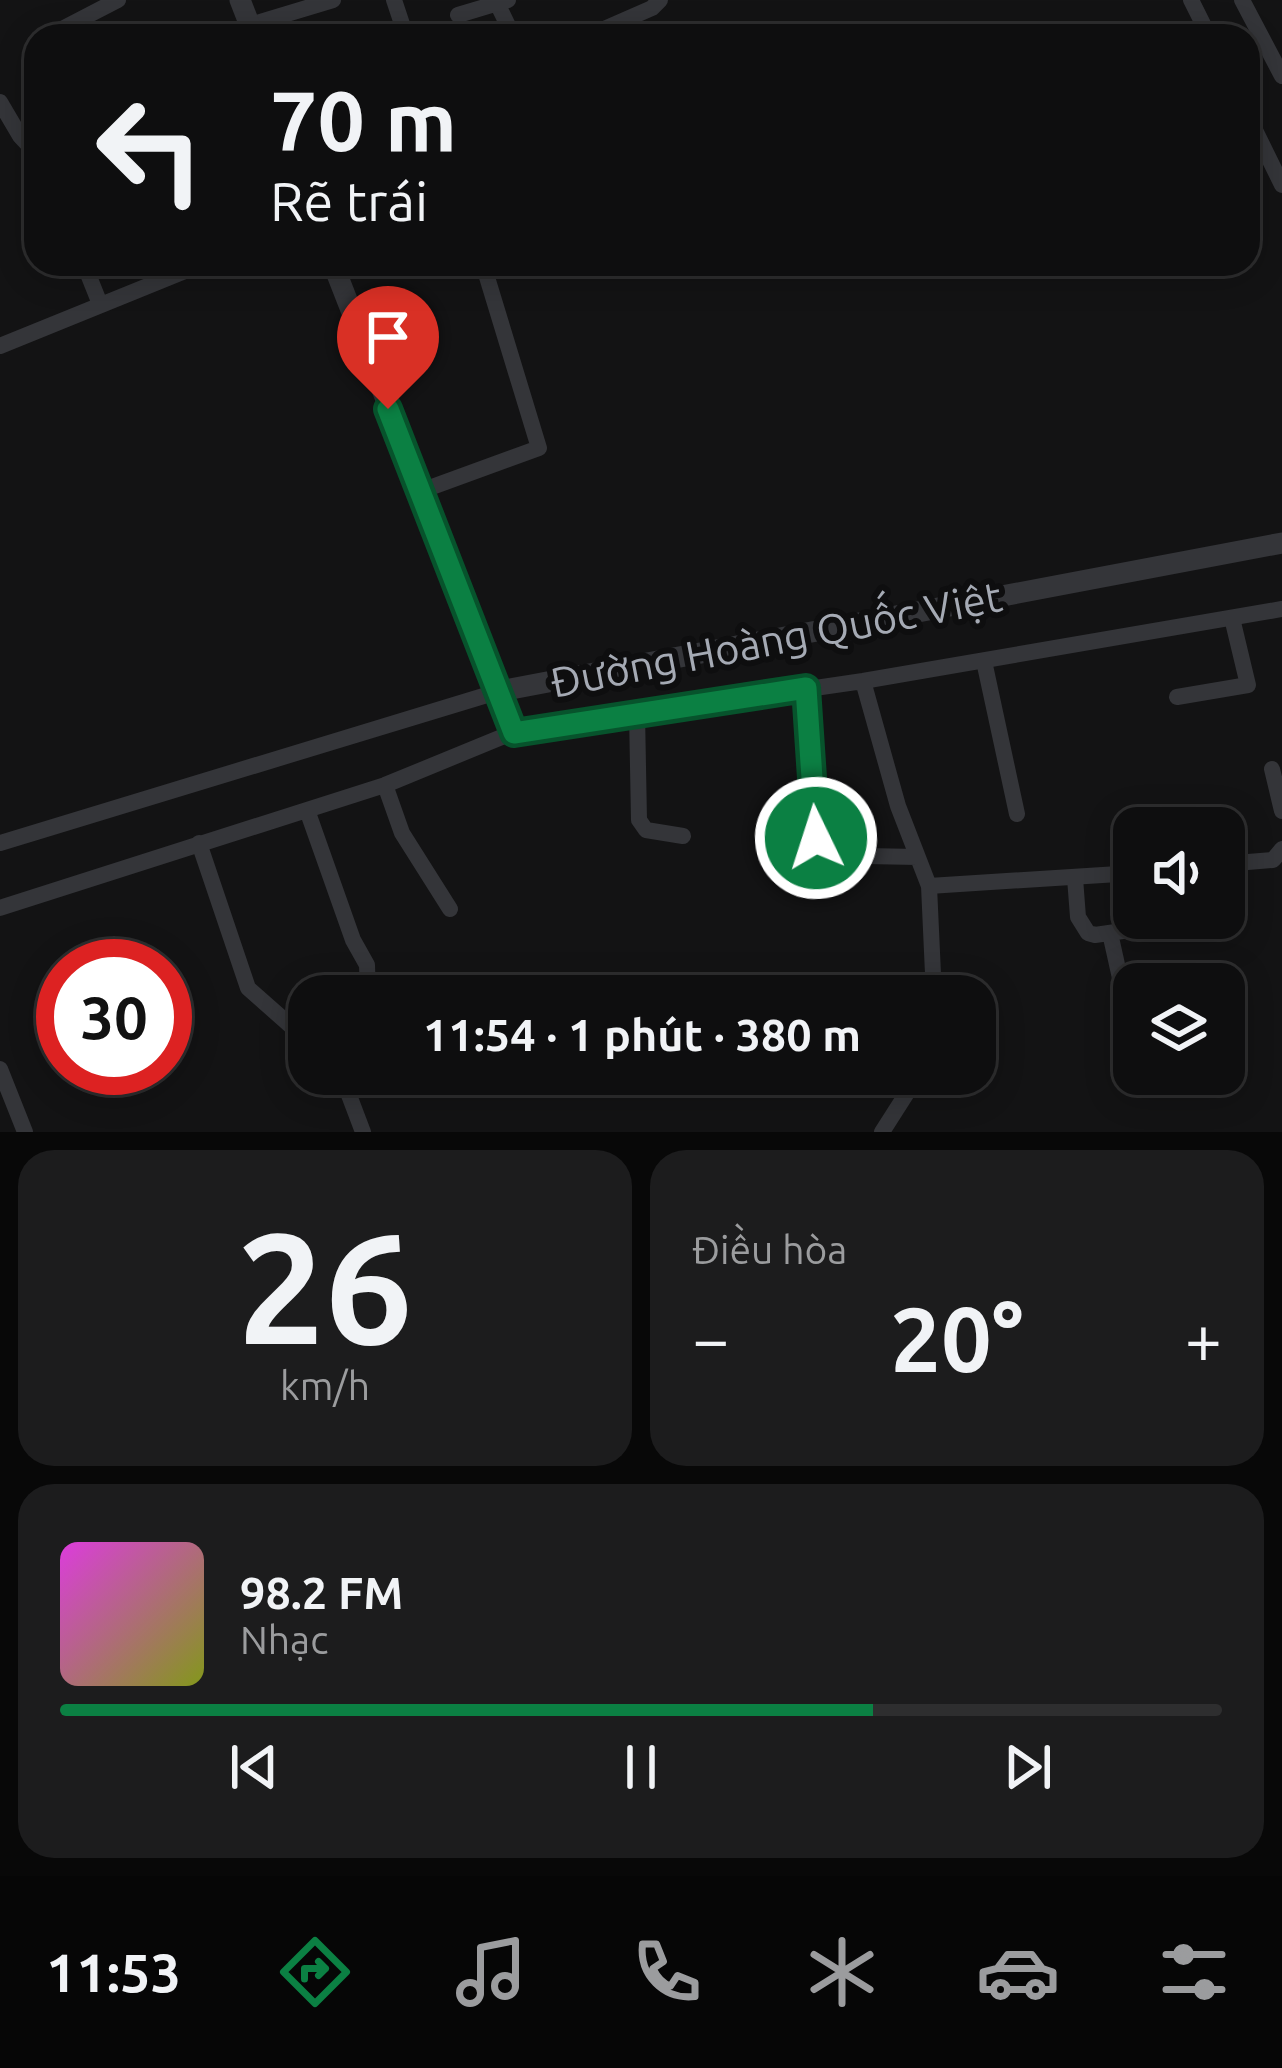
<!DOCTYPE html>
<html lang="vi">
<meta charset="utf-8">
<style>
:root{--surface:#0e0e0f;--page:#1c1c1d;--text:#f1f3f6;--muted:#9b9c9e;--line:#2e2e2f;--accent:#0b8043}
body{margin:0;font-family:Ubuntu,sans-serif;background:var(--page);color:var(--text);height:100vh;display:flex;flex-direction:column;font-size:45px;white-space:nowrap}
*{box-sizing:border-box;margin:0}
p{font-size:39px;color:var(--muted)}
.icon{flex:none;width:66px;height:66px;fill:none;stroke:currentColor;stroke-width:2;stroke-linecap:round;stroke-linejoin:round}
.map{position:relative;height:1132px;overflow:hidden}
.panel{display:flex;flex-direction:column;gap:18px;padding:18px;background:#080808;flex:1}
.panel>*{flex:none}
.guide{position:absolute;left:24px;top:24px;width:1236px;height:252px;border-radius:36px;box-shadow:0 6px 30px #0003,0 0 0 3px var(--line);background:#0e0e0f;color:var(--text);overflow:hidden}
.tools{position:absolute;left:1113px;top:807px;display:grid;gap:24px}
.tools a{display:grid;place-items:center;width:132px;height:132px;border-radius:24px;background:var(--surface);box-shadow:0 6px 30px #0003,0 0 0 3px var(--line);font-size:60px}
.speed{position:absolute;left:36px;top:939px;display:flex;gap:24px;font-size:60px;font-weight:700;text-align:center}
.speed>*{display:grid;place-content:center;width:156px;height:156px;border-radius:50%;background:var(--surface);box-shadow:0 6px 30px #0003,0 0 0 3px var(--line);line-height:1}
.speed .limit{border:18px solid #d22;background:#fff;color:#111}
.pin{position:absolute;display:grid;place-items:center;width:102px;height:102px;color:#fff;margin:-123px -51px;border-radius:50% 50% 50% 0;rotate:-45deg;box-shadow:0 0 12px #0007}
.pin .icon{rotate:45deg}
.me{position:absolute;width:132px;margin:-66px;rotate:356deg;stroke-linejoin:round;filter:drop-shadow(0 0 9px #0008)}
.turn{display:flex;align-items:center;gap:42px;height:252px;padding:0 48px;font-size:54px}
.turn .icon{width:156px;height:156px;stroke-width:2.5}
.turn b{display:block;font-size:84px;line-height:102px}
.big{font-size:90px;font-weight:700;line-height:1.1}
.panel .widget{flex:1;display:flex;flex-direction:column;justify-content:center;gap:18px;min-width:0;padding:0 42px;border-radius:36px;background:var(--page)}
.panel .dial{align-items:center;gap:0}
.dial b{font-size:156px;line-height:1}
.song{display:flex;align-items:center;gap:36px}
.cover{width:144px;height:144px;border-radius:18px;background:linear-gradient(135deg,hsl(300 70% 55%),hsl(70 70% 35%))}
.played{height:12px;border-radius:6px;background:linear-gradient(90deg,var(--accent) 70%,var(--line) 70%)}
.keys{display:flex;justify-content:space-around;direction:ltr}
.heat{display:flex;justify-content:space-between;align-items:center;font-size:66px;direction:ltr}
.panel .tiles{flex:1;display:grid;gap:18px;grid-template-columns:1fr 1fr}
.widget:last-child{grid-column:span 2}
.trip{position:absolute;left:288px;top:975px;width:708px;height:120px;border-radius:36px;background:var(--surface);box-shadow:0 6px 30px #0003,0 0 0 3px var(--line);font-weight:700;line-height:120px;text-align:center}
.tabs{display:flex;height:192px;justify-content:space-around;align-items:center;background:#060606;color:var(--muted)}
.tabs .icon{width:84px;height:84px}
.tabs .current{color:var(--accent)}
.tabs b{font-size:54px;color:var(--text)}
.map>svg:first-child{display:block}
</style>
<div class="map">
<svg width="1282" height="1132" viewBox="0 0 1282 1132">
<rect width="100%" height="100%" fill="#131314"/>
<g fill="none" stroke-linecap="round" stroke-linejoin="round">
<path stroke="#343539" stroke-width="16" d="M394,0l12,36
M1191,0l18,36
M1242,0l40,76
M497,3l16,33
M458,15l50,-15
M250,25l83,-25
M60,30l58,-30
M588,36l64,-28 8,-8
M0,102l20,34 16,17
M1248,116l34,69
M84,264l16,40
M0,346l202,-82
M421,491l118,-43 -56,-184
M984,661l33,153
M863,681l35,125 31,80 5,110
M806,689l10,149 50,18 51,1
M1177,697l71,-12 -16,-67
M637,713l2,107 7,10 37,6
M1272,769l10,42
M385,785l17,48 48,76
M307,810l46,130 14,25 1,31
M0,843l500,-152 14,41 349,-51 419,-72
M199,843l49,145 61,54
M1224,864l49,-4 9,-11
M1075,878l3,39 10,16 7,2 62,-9
M929,886l205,-13
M0,908l385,-123 129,-53
M1110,933l16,72
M0,1069l25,63
M341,1074l22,58
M882,1132l37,-58"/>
<path stroke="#343539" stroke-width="21" d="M240,0l14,36
M333,264l167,427 782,-148"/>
</g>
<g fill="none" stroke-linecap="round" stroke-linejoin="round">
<g stroke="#07532c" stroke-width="30">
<path id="route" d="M388,409l126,324 292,-45 10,150"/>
</g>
<use href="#route" stroke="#0b8043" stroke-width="21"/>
</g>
<g text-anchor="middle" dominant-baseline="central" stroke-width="12" stroke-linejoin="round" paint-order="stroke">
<g font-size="42" fill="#a5aab4" stroke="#0e0e0f">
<text transform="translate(776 639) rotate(-11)">Đường Hoàng Quốc Việt</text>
</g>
</g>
</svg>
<div class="tools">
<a><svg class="icon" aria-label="sound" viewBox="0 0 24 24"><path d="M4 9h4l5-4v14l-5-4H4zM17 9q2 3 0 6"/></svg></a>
<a><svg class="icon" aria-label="layers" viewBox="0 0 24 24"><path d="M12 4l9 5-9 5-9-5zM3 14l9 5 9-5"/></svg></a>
</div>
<div class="speed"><div class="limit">30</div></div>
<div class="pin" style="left:388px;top:409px;background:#d93025"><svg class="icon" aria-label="arrive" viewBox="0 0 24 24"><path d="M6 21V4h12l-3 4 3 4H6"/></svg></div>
<svg class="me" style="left:816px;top:838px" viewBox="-20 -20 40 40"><circle r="17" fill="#0b8043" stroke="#fff" stroke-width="3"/><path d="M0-11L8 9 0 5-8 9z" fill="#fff"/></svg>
<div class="trip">11:54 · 1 phút · 380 m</div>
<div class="guide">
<div class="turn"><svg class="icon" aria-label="left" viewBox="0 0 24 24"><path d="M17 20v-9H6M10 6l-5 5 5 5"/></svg><div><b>70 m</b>Rẽ trái</div></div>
</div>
</div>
<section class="panel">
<div class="tiles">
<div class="widget dial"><b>26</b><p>km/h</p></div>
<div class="widget"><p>Điều hòa</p>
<div class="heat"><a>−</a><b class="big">20°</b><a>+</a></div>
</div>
<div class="widget">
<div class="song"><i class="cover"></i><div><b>98.2 FM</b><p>Nhạc</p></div></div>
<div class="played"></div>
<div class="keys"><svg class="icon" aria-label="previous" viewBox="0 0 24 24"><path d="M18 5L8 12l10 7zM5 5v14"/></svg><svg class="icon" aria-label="pause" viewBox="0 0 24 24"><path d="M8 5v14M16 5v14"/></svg><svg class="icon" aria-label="next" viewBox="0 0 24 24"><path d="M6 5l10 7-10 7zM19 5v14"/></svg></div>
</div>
</div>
</section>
<nav class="tabs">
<b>11:53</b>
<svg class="icon current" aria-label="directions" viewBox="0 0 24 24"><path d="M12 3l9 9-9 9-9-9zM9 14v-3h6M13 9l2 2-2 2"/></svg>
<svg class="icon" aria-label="music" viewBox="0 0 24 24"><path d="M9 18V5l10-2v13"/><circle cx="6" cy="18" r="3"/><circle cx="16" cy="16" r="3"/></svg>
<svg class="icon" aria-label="phone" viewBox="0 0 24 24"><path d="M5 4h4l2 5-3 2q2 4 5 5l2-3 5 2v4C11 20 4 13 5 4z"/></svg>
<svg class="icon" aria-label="climate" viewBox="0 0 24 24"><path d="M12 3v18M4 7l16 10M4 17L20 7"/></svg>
<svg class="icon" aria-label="car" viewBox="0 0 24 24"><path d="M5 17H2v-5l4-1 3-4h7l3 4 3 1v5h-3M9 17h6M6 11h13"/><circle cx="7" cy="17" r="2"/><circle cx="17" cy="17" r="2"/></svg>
<svg class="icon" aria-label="filters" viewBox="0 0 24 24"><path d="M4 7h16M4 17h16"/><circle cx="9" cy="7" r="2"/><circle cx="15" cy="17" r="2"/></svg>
</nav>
